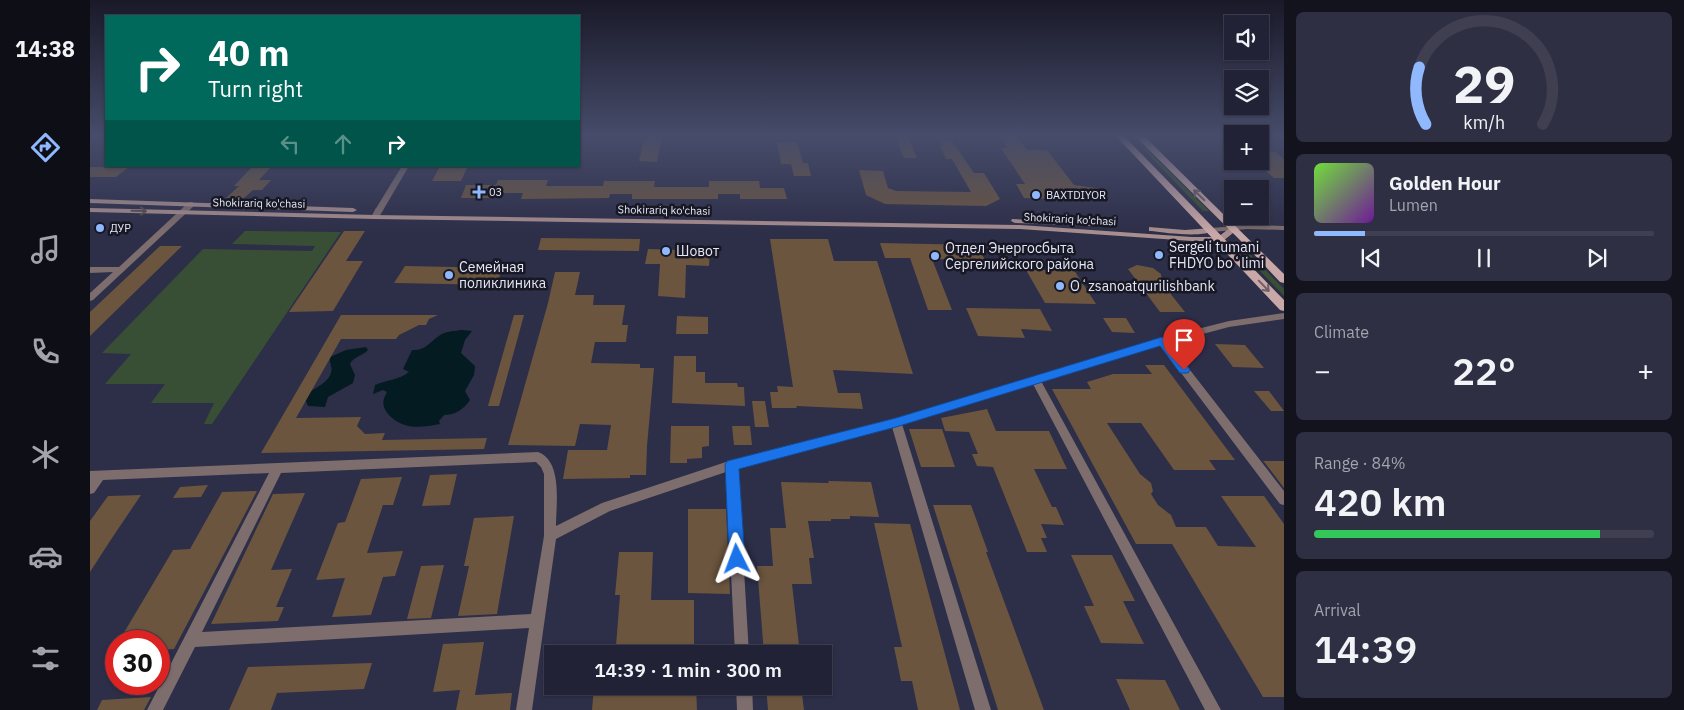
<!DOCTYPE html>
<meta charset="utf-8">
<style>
:root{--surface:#222236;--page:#2e2f42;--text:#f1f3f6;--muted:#a2a4ad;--line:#3f3f51;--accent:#8fb8fd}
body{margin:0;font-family:"IBM Plex Sans",sans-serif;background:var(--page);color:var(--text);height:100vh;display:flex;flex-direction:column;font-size:19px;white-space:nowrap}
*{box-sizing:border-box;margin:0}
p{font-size:16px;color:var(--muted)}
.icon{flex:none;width:28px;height:28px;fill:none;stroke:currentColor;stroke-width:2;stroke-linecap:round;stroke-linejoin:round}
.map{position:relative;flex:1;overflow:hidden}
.drawer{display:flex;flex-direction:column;gap:12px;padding:12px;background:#13131e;width:400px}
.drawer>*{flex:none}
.guide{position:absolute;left:15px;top:15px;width:475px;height:152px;border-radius:0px;box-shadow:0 1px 4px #0004,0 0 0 1px var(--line);background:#00695c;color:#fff;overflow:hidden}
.buttons{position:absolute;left:1134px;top:15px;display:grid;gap:10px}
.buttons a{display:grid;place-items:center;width:45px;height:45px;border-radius:0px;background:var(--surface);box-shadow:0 1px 4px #0004,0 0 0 1px var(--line);font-size:25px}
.speed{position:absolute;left:15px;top:630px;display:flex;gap:10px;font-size:25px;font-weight:700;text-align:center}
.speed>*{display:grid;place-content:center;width:65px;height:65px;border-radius:50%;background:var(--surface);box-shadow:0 1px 4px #0004,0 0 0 1px var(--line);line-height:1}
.speed .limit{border:8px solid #d22;background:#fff;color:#111}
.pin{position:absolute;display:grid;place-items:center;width:42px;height:42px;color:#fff;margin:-51px -21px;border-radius:50% 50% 50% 0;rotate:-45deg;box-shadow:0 0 5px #0007}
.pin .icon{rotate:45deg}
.me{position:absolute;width:55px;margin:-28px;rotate:357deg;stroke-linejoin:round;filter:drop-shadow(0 0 4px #0008)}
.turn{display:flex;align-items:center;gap:18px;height:105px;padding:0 20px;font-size:22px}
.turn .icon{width:65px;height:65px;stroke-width:2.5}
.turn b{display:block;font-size:35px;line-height:42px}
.lanes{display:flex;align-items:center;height:48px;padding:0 20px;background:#0003;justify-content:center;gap:25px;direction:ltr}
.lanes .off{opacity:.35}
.big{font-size:38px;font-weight:600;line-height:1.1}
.drawer .widget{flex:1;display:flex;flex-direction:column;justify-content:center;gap:8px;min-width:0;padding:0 18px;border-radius:8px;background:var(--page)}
.drawer .dial{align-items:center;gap:0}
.dial svg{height:130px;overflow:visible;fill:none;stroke:var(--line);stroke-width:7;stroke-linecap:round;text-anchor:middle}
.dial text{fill:var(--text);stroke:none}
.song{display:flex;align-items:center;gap:15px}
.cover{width:60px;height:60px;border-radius:8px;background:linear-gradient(135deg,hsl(100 70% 55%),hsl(280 70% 35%))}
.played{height:5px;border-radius:2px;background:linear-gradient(90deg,var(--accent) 15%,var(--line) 15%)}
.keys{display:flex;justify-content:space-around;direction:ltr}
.heat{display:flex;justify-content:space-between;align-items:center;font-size:28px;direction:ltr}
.charge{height:8px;border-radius:4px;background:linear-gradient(90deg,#34c759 84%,var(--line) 0)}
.trip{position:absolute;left:454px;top:645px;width:288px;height:50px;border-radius:0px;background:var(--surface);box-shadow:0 1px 4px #0004,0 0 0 1px var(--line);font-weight:600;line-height:50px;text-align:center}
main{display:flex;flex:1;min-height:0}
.tabs{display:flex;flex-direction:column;width:90px;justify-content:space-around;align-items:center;background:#0e0e16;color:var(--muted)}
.tabs .icon{width:35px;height:35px}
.tabs .current{color:var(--accent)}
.tabs b{font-size:22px;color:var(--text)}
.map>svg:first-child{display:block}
</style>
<main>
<nav class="tabs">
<b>14:38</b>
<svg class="icon current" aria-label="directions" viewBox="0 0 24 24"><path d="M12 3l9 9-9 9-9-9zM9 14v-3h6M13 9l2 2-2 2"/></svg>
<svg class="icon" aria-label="music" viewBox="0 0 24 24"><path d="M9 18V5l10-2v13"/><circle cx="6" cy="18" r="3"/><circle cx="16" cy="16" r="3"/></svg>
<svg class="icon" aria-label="phone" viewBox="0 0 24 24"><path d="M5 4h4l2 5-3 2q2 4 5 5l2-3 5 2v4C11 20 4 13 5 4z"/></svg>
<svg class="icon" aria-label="climate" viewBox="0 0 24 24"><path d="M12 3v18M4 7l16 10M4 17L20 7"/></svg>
<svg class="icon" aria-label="car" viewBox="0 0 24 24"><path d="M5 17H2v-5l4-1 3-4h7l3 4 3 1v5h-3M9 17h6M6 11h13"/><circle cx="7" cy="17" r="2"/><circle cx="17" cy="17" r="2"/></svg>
<svg class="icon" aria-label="filters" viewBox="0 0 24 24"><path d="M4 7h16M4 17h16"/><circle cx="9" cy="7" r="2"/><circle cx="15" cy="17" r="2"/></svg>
</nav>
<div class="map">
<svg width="1194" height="710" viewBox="0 0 1194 710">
<rect width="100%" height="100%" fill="#2d2e48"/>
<path fill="#394f35" d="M1039,135h4l76,76h-6z
M155,231l96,1 -129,192h-8l10,-21h-63l14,-19h-60l26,-30 -29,-1 101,-104 109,2 3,-5 -83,-2z
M1148,248h6l40,41v7z"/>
<path fill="#041b21" d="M372,330l10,1 -7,9 -4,13 14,13 -1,9 -9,16 5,9c-6,9 -15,15 -26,15l-5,6 1,3c-19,4 -38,6 -52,-10 -6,-8 -6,-13 -1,-22l-4,-2 -10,4 2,-9c11,-5 24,-5 34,-13l-6,-3 9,-19c14,1 18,-9 30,-16 6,-3 13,-3 20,-4z
M276,347l2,3c-5,6 -14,6 -18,14l5,11 -2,8 -25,14 -3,10 -17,-1 -3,-7c5,-12 21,-12 26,-26 2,-6 -2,-10 -1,-16l16,-7z"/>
<path fill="#6b553e" d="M557,135h15l-5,27 -18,-1 5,-22h2z
M804,135h13l10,23h-13z
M909,135h16l12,15h20l27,35 22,3 5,3 6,9 -83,-2 -8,-14h9l-24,-36h7z
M850,141h12l22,32h10l16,26 -14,7 -101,-2 -19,-9 -7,-25 24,1 5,17 8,3 75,1 -19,-33h-6l-6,-13h3z
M687,142h20l6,21h5l3,13h-17l-3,-12h-10z
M1170,151l15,1 9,7v19h-10l-14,-12z
M163,166h19l-13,14h12l-9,10h-9l-9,8h-18l13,-12h-5z
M357,166h21l-7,15h-29l7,-13h7z
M0,167h39l-13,10h-26z
M408,180h50l-2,6h57l1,-5h51l-1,6h55v-6h50l1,7h24l3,11h-47v-5h-22v5h-86v-5h-22l-1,4 -88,1 2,-6h-23l-1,5h-38l5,-13h30z
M254,231h21l-19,30h17l-30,50 -44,1z
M451,238l99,1 -1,12 -101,-1z
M680,239h58l6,22h43l36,113 -80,-4 5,23h22l3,16 -67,-3 1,2h-25l-2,-16h8l-1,-6 16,1z
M790,243l97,2 8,15 -53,-1 20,51h-24l-18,-52h-25z
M70,246h22l-92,90v-24z
M558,249l62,2 -1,15 -23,-1 -1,33 -27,-2 2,-32h-15z
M1047,265l16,3 8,6 1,9 23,29h-25l-32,-43z
M315,266l98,2 -7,17 -102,-2z
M936,270h48l22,34 -51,-1z
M465,272h25l-5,23h19l-1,10h32l-3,20h6l-2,17h-31l-4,21 49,1v4h14l-7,78 -1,29h-16v3l-67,1 5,-29h39l4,-25 -31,-1 -5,22 -67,-1 40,-142z
M876,308l74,1 12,22 -31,-2 4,9 -47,-2z
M251,315h97l-9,4 -3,6h-7l-20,10 -3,4h-55l-45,79 65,-1 -4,9 8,8 20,-1 -3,7 105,-2 -3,11 -223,4z
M424,315h10l-25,91h-11z
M587,316l31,1v17h-32z
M1013,318h23l9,15 -23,-1z
M1125,344l30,1 19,23 -31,-1z
M584,356h22v16h9v11h32l1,4h6l1,19 -73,-3z
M1055,365h19l71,95h-26l7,10h-42l-33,-47h-34l33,51 11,9 2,8 -2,3 7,11 13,10 5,12h30l12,19 38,1 -35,-51h43l20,28v173h-21l-91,-153h-36l-84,-155h39l-4,-7 26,-8h39z
M1164,391h15l15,20h-13z
M662,401h13l4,26h-14z
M897,409l9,22h53l18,38h-33l18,38h4l8,18 -23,-1 6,14h-6l6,14h-20l-34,-85 -16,-1 -5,-12h6l-9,-22 -24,-1 -4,-13z
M581,426h38v20l-7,1v11l-15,1v4h-17z
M642,426h18l2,19h-18z
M819,429h33l13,38h-34z
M1173,461h21v27l-19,-25z
M367,474l-7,31 -28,1 8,-31z
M312,477l-9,28h-10l-16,48 36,-2 -8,25 -12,1 -12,38 -39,2 13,-39 -29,2 22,-57 7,-1 16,-43z
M738,481l43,1 8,35 -29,-1v3h-19v2h-23l6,37h-5l3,26h-20l8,70h-36l-7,-88h16l-3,-38h16l-5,-46 48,1z
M118,485l-7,12 -28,1 7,-11z
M167,491l-83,158 -15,1v-9h-40l54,-91 17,-1 32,-57z
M215,493l-34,77 21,-1 -16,38h8l-6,14 -67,3 62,-130z
M51,495l-31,46 -20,31v-51l18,-25z
M843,505h38l17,47h-2l58,158h-46z
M598,509h38l4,85 -42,-1z
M424,516l-17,98 -39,2 11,-50h-5l10,-48z
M784,523l36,1 50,186h-42l-6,-29h-11l-7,-34h8z
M529,552h34l-2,48h43v54h-36l1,-8h-43l4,-51h-5z
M981,555h41l23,46h-12l21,43 -43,-1 -17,-37h10z
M354,565l-13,53 -24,1 14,-53z
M394,642l-9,53 37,-2 -2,17h-54l4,-20 -27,2 10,-48z
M282,663l-8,26 -87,4 -6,17h-42l19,-43z
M1026,679l49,1 15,30h-50z
M504,686h102l1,24h-105z
M676,686h35l3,24h-36z
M61,697l-7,13h-47l5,-10z"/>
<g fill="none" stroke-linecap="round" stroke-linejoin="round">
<path fill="#7d6d6d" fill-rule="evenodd" d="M312,166h7l-27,46h-6l-1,-2z
M99,202h3l4,2 -103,96 -3,1v-8l23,-21 -23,1v-6h29z
M1194,313v6l-55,8 -60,16 115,148v14l-4,-1 -120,-159 -119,36 180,329h-16l-172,-326 -131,40 89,286h-16l-83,-283 -154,41 11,186h-14l-9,-182 -116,39 -54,28 -24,171h-16l13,-82 -334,19 -32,63h-16l122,-237 -166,7 -9,13 -4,1v-23l448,-19c25,9 18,53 18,74l46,-23 130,-43 164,-42 266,-80 67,-17zM446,462l5,5 3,7v62l-13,78 -329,18 79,-159z
M646,686h16l1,24h-16z"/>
<path fill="#7d6d6d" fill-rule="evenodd" d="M286,208h3l4,2 -5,9h-6l-1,-2z
M1157,225l37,1v4l-37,-1 -36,3 -4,-2 4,-2z"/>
<path fill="#a88e8e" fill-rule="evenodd" d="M0,199l263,9 4,2 -4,2 -263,-9z
M0,208l285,7 645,10 172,12h26l13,-10h6l1,2 -15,12h-31l-172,-12 -645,-10 -285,-7z
M922,219l78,3 4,2 -4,2 -75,-3 -4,-2z
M1059,227l36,3 26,-2 4,2c-11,8 -49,3 -63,1h-3z"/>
<path fill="#c9a8a8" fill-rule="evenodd" d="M1025,135h8l161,165v11l-4,-1z
M1044,135h9l141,139v9l-4,-1 -32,-34z"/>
</g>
<defs><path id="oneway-shaft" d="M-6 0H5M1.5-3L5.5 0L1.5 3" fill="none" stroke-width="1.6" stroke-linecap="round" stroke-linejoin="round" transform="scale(1.25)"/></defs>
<g stroke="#706066">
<use href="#oneway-shaft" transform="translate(1109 195) rotate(-136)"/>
<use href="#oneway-shaft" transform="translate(1174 286) rotate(46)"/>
</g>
<use stroke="#584d53" href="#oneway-shaft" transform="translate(49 211) rotate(1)"/>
<linearGradient id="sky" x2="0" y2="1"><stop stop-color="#191928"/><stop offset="0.58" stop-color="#464c6a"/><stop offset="1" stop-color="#464c6a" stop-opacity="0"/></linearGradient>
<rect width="1194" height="234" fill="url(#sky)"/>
<path fill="#1a73e8" stroke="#114b97" d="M1072,337l4,2 22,28 2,3 -2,3h-8l-20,-27 -264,81 -157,42 6,90 -3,5 -5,2 -5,-2 -3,-5 -4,-94 2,-4 169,-43z"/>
<g fill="#8fb8fd" stroke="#171823" stroke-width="2">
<path d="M386.5 184.5h5v5h5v5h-5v5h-5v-5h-5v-5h5z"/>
<circle cx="946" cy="195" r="5"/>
<circle cx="10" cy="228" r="5"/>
<circle cx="576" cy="251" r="5"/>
<circle cx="1069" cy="255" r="5"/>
<circle cx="845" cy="256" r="5"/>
<circle cx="359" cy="275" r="5"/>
<circle cx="970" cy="286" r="5"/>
</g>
<g text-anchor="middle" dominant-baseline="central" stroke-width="5" stroke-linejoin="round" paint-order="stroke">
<g font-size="11" fill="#e4e6f7" stroke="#171823" text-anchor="start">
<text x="399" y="192">03</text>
<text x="956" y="195">BAXTDIYOR</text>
<text x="20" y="228">ДУР</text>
</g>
<g font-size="11" fill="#e4e6f7" stroke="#171823">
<text transform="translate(169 203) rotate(1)">Shokirariq ko'chasi</text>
<text transform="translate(574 210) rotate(1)">Shokirariq ko'chasi</text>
<text transform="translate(980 219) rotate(3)">Shokirariq ko'chasi</text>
</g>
<g font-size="14" fill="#e4e6f7" stroke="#171823" text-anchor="start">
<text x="1079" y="247">Sergeli tumani<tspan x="1079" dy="16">FHDYO boʻlimi</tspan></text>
<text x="855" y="248">Отдел Энергосбыта<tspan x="855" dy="16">Сергелийского района</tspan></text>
<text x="586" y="251">Шовот</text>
<text x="369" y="267">Семейная<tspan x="369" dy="16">поликлиника</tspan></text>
<text x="980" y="286">Oʻzsanoatqurilishbank</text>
</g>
</g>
</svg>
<div class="buttons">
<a><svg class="icon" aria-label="sound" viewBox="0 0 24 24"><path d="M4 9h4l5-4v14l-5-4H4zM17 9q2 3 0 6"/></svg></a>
<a><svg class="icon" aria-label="layers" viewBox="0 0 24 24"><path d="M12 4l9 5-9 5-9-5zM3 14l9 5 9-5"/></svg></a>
<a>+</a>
<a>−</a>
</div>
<div class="speed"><div class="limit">30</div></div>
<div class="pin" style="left:1094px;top:370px;background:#d93025"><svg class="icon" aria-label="arrive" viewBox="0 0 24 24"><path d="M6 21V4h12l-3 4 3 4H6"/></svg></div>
<svg class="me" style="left:647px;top:559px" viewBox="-20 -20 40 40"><path d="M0-17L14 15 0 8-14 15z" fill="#1a73e8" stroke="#fff" stroke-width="4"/></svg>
<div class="trip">14:39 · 1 min · 300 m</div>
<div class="guide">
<div class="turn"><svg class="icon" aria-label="right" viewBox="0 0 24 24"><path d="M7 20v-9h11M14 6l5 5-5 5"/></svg><div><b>40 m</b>Turn right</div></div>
<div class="lanes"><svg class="icon off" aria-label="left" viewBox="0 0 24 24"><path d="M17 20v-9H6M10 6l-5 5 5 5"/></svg><svg class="icon off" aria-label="ahead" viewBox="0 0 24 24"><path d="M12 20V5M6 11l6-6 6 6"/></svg><svg class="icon" aria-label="right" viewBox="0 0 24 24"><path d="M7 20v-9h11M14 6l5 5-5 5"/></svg></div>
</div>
</div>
<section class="drawer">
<div class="widget dial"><svg viewBox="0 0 100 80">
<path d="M14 69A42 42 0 1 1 86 69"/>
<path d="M14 69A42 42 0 0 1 10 34" stroke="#8fb8fd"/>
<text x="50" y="56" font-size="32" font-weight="700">29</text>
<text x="50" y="72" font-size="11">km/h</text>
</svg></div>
<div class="widget">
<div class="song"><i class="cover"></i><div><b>Golden Hour</b><p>Lumen</p></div></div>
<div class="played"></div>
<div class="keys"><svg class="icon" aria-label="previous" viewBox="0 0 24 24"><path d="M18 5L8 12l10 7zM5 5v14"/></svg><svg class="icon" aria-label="pause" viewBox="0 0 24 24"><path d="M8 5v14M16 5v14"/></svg><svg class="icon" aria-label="next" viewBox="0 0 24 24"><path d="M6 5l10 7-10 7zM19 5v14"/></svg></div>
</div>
<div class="widget"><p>Climate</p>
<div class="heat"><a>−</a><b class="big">22°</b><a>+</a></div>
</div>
<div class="widget"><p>Range · 84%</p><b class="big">420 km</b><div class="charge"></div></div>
<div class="widget"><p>Arrival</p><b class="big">14:39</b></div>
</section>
</main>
